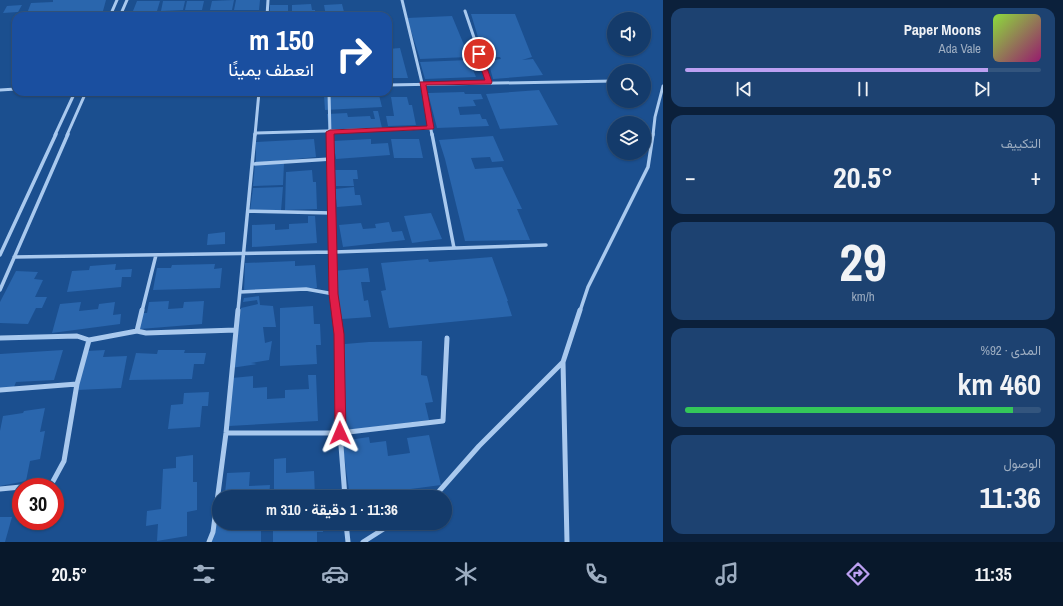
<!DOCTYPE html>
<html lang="ar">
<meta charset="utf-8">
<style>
:root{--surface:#143b6b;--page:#1d4271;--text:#f1f3f6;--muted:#9dadc1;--line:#33557e;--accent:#bca0f2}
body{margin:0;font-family:"Archivo Narrow",Vazirmatn,sans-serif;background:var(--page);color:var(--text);direction:rtl;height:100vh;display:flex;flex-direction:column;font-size:15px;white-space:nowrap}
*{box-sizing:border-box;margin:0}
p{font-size:13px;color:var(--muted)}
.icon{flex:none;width:22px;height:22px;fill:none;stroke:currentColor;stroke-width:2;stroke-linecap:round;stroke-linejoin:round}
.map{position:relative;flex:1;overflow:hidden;direction:ltr}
.sheet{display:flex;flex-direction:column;gap:8px;padding:8px;background:#0b203b;width:400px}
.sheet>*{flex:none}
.hud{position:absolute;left:12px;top:12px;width:380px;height:84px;border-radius:12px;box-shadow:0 1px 3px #0004,0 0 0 1px var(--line);direction:rtl;background:#1a4fa0;color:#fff;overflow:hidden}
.controls{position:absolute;left:607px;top:12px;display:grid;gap:8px}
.controls a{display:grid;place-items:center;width:44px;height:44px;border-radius:50%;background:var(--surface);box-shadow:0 1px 3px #0004,0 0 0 1px var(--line);font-size:20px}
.speed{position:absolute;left:12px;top:478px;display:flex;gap:8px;font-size:20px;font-weight:700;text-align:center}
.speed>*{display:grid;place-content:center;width:52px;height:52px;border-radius:50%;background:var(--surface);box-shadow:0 1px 3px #0004,0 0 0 1px var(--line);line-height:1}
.speed .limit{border:6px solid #d22;background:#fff;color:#111}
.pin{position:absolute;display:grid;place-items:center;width:34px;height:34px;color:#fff;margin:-17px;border:2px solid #fff;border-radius:50%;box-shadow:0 1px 4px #0007}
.me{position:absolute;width:44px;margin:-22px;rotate:359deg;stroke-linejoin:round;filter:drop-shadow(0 0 3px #0008)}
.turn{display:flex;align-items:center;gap:14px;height:84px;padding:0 12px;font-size:18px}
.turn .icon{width:52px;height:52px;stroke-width:2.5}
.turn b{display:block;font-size:28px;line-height:34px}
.big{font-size:30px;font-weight:700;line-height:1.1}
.sheet .tile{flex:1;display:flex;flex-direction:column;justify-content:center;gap:6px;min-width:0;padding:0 14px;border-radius:12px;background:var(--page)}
.sheet .dial{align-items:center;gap:0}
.dial b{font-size:52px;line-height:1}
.song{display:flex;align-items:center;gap:12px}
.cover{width:48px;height:48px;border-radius:6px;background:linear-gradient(135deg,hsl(90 70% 55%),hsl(320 70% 35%))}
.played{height:4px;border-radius:2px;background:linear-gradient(90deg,var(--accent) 85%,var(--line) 85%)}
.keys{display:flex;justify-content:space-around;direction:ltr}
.heat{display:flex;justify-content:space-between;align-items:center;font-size:22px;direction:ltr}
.charge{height:6px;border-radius:3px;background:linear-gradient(90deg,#34c759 92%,var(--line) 0)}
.trip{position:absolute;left:212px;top:490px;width:240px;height:40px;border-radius:20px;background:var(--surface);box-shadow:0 1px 3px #0004,0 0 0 1px var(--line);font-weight:700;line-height:40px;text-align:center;direction:rtl}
.tab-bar{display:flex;height:64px;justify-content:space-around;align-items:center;background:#08182b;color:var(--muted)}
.tab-bar .icon{width:28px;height:28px}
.tab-bar .selected{color:var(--accent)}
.tab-bar b{font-size:18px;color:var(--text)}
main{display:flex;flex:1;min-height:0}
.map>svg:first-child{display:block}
</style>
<main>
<section class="sheet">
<div class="tile">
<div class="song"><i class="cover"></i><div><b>Paper Moons</b><p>Ada Vale</p></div></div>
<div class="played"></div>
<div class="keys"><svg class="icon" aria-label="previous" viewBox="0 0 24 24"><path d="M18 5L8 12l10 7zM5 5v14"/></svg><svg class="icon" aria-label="pause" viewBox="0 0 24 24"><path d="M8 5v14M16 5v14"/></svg><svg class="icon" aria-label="next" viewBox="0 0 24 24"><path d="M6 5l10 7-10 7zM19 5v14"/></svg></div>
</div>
<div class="tile"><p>التكييف</p>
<div class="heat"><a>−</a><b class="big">20.5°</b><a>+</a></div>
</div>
<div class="tile dial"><b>29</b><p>km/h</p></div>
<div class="tile"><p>المدى · 92%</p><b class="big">460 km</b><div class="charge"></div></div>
<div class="tile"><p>الوصول</p><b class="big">11:36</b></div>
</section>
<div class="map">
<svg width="663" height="542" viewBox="0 0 663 542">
<rect width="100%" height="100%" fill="#1b4f8f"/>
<path fill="#2a66ad" d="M53,0h53l-3,11 -77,5 5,-13 22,-1z
M234,0l-2,10h-22l2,-9z
M236,0h24l-1,10h-25z
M137,1h23l-3,10h-24z
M163,1h22l-2,9 -22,1z
M187,1h17l-2,9h-17z
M311,4l1,6h3l1,6h-24v-11z
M342,4l3,12h-19l-2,-11z
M22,5l-4,7 -15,1 4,-7z
M270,5h18v6h-5v5h-13z
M471,14h44l17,43 -10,3 11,-1 10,16 -50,4 -5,-18 13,-2 -1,-2h-16z
M452,16l17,41 -49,2 -13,-41z
M400,48l8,30h-20v-29z
M469,60l7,17 -51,2 -5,-17z
M539,90l19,35 -58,4 -14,-35z
M464,92l1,2h16l2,5 -10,1 3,6 -18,1 2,8 20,-1 2,5h4l3,7 -52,2 -9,-35z
M360,94v2l19,-1 3,12 -57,3 -1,-15z
M391,97h16l2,8h3l4,20 -28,1 -2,-10h8z
M373,111h5l4,17 -53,3 -2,-17 20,-1 1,4 22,-1 1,3h4z
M493,136l11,25 -12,1 -2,-5 -19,1 4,11 27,-2 20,42h-5l13,31 -65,1 -20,-82 -6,-19z
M314,139l2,18 -60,6v-21z
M371,139v5l17,-1 2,12 -54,4 -3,-18z
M391,139h28l4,19h-29z
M284,163l-1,22 -30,1 2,-22z
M312,170l1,12h3l1,27 -32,1 1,-38z
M335,170h22l1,9h-5l1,7h-18z
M283,187l-2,24h-31l3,-23z
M354,187l1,8h5l2,10 -25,2 -2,-18z
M431,213l11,26 -30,4 -8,-27z
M308,216h7l2,27 -65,4v-22l23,-1v6l14,-1v-5l19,-1z
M389,222l3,10 10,-1 3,9 -62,7 -4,-22 22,-2 2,6 13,-1 -1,-4z
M225,232v12l-18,1 1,-11z
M492,257l16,44h-1l5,15 -123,12 -8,-37 5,-1 -5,-27 47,-4 1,3z
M295,261v5l20,-1 2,23 -73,4 1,-29z
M116,264l-1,6 17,-1 -1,8h-9l-1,10 -54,5 5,-21 17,-1 1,-4z
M215,264l-1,5 8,-1 -2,20 -67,2 4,-22h14l1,-3z
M368,268l2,14h-9l3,19 4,-1 3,17 -29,2 -9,-48z
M16,271l22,1 -4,7 9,1 -8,17h12l-5,11h-6l-8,16 -28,-1v-21z
M259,296l1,9 13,1 3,21h-13l2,16 7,-2 -3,19 -18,3 6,1 -26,4 10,-60 17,-4 -1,-4 -14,2 1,-4z
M169,301l-1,8 15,-1 1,-6 20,-1 -2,23 -62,5 2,-16h5l2,-11z
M81,302l-2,9 19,-2 1,-5 16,-2 -2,13 8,-1 -1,10 -68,9 8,-29z
M313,306l1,18h6l1,21h-5l1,19 -37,2v-58z
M422,341l-1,34 6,1 6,26 -8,1 4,17 -87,11v-67l3,-20 24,-2z
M63,350l-9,30 -38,2 -2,5 -14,1v-34z
M105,350l-2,7 24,-1 -6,32 -44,2 10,-39z
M158,350h27l-1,3h22l-2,11h-10l-2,15 -63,1 7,-27 21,1z
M308,375h8l2,46 -89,5 3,-48 21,-2v12l14,-1v12l18,-1v-8l24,-1z
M209,392l-1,14h-6l-2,21 -32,2 3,-24 12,-1 1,-11z
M45,408l-5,24 5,-1 -5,28 -10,2 -4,20 -26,5v-55l3,-15 20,-3 1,-2z
M429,435l12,50 -91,12 -8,-56 27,-4 1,6 16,-2 2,15 22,-3 -3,-15z
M193,455v27h4v28l-10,2v24l-30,5 1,-17 -12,2 1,-15 14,-2 2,-40 13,-1v-11z
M286,458v15l28,-2 1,26h-41v-38z
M250,472l-1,14 21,-1 -1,12h-50v26h34v7h8v12h-49l5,-47 8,-1 2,-21z
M0,517h12l-7,25h-5z
M273,523h50v9h-6v10h-44z"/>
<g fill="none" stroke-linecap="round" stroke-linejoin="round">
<path stroke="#a9c9ee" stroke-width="3" d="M402,0l20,83 10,52
M465,11l24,71
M110,16l7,-16
M120,16l7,-16
M267,16l1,-16
M388,85l226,-4
M0,90l16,-1
M329,92l1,43
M256,133l175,-5
M55,135l20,-43
M67,135l19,-43
M255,135l4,-43
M653,135l2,-18 8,-31"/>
<path stroke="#a9c9ee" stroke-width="3.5" d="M330,134l4,160 2,17
M432,134l22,114
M252,164l79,-5
M248,211l84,2
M0,255l56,-121
M14,257l320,-5 212,-7
M0,290l68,-156
M240,292l66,-3 28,5
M142,311l14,-56
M238,311l17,-177
M580,311l8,-24 60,-120 5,-33"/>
<path stroke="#a9c9ee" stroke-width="5" d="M336,310l3,24 1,99 5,64
M137,331l5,-21
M0,338l77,-2 12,4 48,-9 9,2 90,-3
M0,390l77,-6
M226,433h114l103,-12 4,-83
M24,487l27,-2 13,-24 13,-77 12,-44
M0,489l21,-2
M434,497l45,-51 84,-84
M346,523l2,19
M209,542l4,-10 13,-99 12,-123
M363,542l30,-19
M567,542l-4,-180 17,-52"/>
</g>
<path fill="#e11d48" stroke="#92132f" d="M477,52l5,2 10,28 -1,2 -65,1 8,43 -1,1 -99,5 4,160 6,40 2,99 -2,4 -4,1 -4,-1 -1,-4 -1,-99 -5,-40 -3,-162 4,-2 97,-4 -7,-44 65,-2 -9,-26z"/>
</svg>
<div class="controls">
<a><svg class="icon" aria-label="sound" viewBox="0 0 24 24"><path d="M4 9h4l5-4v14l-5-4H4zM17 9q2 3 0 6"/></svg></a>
<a><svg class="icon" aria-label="search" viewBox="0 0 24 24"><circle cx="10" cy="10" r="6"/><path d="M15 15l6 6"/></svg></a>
<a><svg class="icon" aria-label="layers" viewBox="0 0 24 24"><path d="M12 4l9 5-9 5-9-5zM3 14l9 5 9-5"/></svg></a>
</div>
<div class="speed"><div class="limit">30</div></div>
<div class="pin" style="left:479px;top:54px;background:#d93025"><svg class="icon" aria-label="arrive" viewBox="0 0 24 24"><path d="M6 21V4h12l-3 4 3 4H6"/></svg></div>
<svg class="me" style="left:340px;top:433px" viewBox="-20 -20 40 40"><path d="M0-17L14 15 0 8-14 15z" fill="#e11d48" stroke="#fff" stroke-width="4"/></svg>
<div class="trip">11:36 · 1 دقيقة · 310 m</div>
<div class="hud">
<div class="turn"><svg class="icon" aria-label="right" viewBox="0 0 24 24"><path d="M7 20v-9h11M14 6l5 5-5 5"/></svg><div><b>150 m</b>انعطف يمينًا</div></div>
</div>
</div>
</main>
<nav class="tab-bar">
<b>11:35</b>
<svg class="icon selected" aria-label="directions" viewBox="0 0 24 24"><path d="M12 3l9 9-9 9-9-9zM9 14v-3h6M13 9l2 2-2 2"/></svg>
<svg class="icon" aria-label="music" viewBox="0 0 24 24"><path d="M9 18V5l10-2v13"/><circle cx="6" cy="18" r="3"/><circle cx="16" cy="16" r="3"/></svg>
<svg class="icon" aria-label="phone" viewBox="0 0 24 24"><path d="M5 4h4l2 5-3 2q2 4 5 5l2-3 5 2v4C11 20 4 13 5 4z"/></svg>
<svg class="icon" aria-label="climate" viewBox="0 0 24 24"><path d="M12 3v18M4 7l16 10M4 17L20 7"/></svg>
<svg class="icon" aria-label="car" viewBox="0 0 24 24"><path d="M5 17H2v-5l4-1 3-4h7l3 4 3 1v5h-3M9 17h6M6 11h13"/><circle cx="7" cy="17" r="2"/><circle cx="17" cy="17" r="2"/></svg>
<svg class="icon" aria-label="filters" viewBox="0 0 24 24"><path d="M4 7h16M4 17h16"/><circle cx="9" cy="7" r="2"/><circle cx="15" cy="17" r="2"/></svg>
<b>20.5°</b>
</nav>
